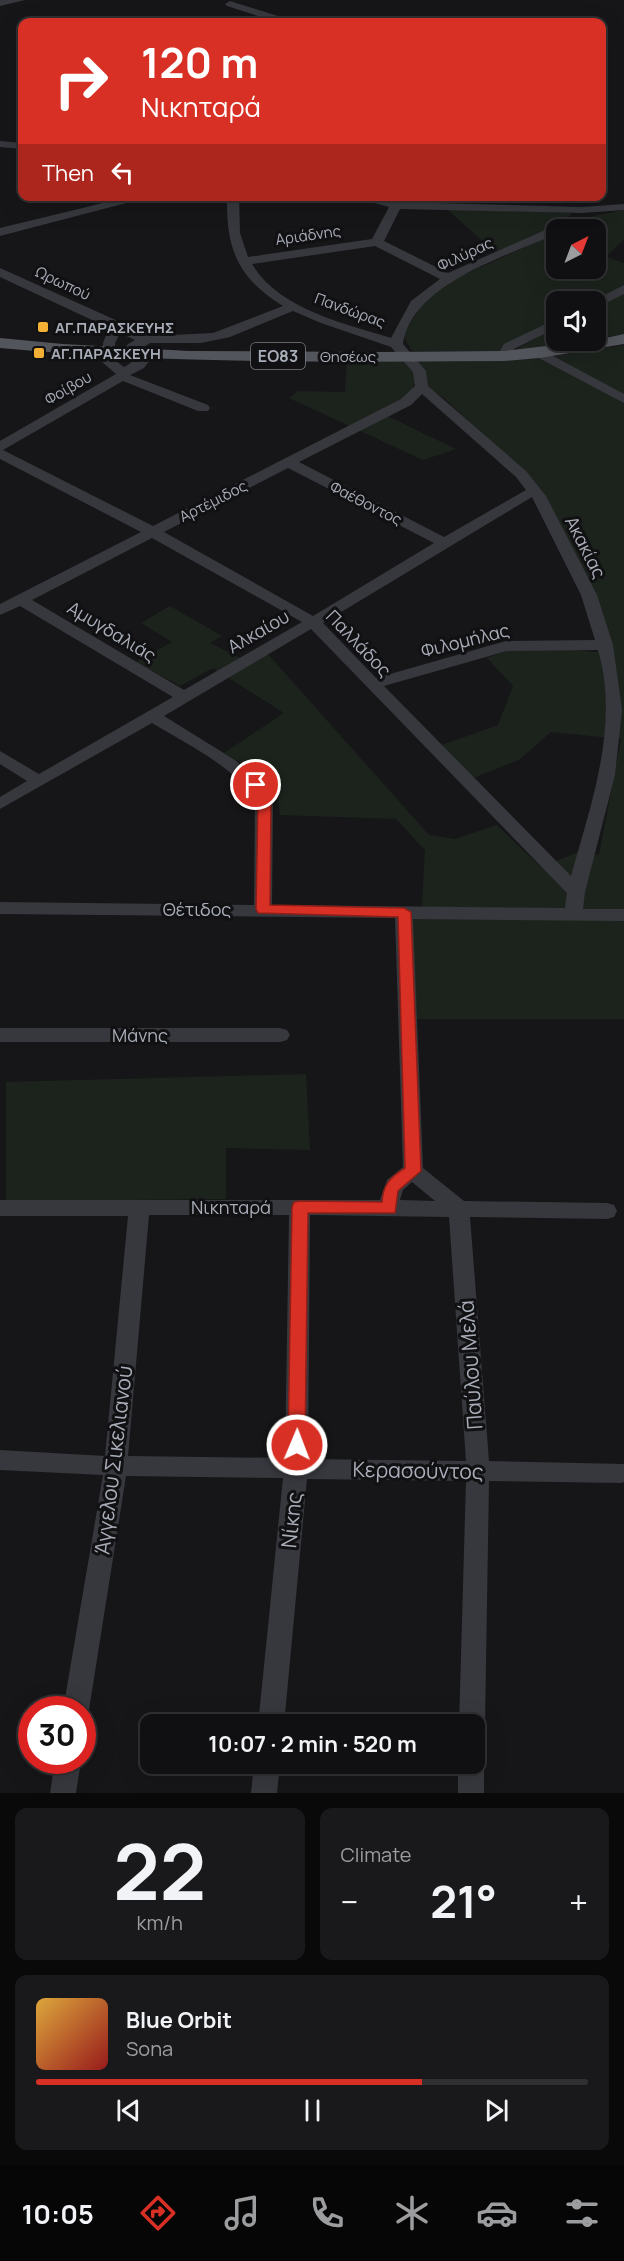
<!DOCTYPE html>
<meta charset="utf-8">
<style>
:root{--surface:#101012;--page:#19191b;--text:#f1f3f6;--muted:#9c9d9f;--line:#303032;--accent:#d93025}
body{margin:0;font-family:Manrope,sans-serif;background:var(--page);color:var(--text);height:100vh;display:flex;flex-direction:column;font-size:22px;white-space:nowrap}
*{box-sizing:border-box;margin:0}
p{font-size:20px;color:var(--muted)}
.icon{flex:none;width:33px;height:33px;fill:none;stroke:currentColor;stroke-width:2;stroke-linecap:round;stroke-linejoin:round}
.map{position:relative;height:1793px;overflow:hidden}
.panel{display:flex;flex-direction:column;gap:15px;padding:15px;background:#09090a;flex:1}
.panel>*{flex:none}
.guide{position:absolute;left:18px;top:18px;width:588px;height:183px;border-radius:12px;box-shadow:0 6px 24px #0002,0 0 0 2px var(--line);background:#d93025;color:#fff;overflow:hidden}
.needle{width:39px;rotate:42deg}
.buttons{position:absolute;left:546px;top:219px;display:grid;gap:12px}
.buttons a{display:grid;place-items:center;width:60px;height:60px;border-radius:12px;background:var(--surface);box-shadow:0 6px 24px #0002,0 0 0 2px var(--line);font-size:30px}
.speed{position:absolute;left:18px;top:1696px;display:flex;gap:12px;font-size:30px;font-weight:700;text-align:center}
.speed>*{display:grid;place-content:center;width:78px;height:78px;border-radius:50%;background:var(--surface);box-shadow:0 6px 24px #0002,0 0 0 2px var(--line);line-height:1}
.speed .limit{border:9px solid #d22;background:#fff;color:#111}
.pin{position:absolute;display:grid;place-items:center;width:51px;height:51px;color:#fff;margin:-26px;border:3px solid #fff;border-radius:50%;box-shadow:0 2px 6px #0007}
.me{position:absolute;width:66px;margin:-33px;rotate:1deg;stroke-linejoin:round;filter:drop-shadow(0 0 4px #0008)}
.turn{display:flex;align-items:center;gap:21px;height:126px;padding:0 24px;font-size:27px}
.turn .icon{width:78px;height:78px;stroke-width:2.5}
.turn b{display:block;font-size:42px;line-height:51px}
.then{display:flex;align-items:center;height:57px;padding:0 24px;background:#0003;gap:12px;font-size:22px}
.big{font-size:45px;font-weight:700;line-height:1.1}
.panel .card{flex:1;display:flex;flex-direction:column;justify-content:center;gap:9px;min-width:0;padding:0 21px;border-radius:12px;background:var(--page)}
.panel .dial{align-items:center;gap:0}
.dial b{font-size:78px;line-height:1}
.song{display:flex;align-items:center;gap:18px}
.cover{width:72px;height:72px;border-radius:9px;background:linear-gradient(135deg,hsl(40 70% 55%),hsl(0 70% 35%))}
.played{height:6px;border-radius:3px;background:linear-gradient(90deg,var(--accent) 70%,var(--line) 70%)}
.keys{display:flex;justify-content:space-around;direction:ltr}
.heat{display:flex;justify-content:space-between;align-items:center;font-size:33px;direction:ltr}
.panel .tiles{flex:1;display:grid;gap:15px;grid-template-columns:1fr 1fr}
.card:last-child{grid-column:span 2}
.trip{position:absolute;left:140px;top:1714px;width:345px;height:60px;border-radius:12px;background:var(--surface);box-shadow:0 6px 24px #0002,0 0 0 2px var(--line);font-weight:700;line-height:60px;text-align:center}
.tab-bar{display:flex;height:96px;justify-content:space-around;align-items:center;background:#060607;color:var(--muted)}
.tab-bar .icon{width:42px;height:42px}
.tab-bar .current{color:var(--accent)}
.tab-bar b{font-size:27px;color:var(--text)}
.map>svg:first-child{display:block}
</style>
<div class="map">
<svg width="624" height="1793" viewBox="0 0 624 1793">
<rect width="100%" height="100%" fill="#161618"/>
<path fill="#1c231d" d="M446,208l126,5c-19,20 -49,29 -75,41z
M624,210v29l-18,18 18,6v23l-31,15 -37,1v18l-47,23 -10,8h-87l-9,-16 19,-31 26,-22 108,-49v35h40v-38l-32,-1 29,-13z
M624,293v41l-28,5v-32z
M556,327v13l32,1 -73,9z
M624,345v674h-207l-6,-103 13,-1 -2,-11 3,-54 -29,-31 -116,-4 -3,-22 -18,-20 -35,-20 60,-40 -71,-45 -33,18 -44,-24 36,-20 -31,-19 29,-17 52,30 -12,7 36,18 20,-9 163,183 26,4 42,-14 44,42 37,-15 21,3 22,-116 -70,-7 -32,28 -46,18 -31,-33 56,-20 15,-39 -26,-28 40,-14 68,8 17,-2 -44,-110 -30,-54 -94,-88 -21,-14h-8c-7,16 -22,21 -36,28l77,37 -33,11 -134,-62 9,-7 47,1 2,-32 109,2 80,-3z
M306,1074l4,76 -84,-2v51l-220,2v-119z"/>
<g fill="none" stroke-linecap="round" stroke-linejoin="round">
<path fill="#37383d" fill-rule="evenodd" d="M0,0h25l-25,6z
M230,1l48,15 62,3 5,3h-68l-50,-16 -2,-2z
M0,141l22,2v6l-22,-2z
M132,196h21l-153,40v-8z
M227,196h12l1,37 8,24 124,-18 17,-32 -39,-11h23l23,6 186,5 42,-3v6l-42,3 -182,-4 -16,32 64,32 104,-46 4,-1 6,4h-6v4c-48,22 -144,49 -153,110l23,27 2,15 98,85 20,25 51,99 16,50 9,65 -7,65 -30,117 -2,17h41v12l-211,-2 10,249 41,33 143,2 7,2 3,6 -3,6 -7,2 -137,-2 19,244 135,3v18l-3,1 -132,-2 -4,244 -4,8 -7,3v-11h-15l7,-244 -159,-2 -23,246h-26l25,-247 -157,-2 -37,234 -7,9v-9h-19l40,-235 -103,-5v-20l105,6 23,-240h-128v-16h380l7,-20 16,-13 -8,-249 -395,-4v-12l254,3 1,-106c-25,-35 -67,-54 -103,-76l-152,86v-12l27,-16 -27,-17v-13l39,23 134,-77 -153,-91 -20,9v-11l141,-72 -141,-73v-18l116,-67 -14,-12 1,-19 6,-15 -109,-51v-9l151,68 62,-3 70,-27c-46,-28 -57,-58 -56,-110zM375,246l65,33 -29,22 -20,37c-48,-15 -112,-29 -139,-74zM293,311l28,12 70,24 22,25 2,14 -14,13 -248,127 -150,-76 120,-69 75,30h10l2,-3 -2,-3 -78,-30 14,-7 10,-14 -6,-4c-8,2 -15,13 -24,17l-8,-6 -1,-18 5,-10 15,7 -7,4 -8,10 6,4 24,-15h51l29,-6zM422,394l94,83 10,13 -82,47 -145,-75 112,-57zM288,468l146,75 -121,73 -149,-84zM532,497l49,98 14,45 -89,1 -130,37 -53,-55zM152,538l150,84 -118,68 -152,-90zM311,629l256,264 -2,15 -293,-3 1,-106 -12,-16 -26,-23 -71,-44zM598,650c22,75 -7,154 -27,226l-187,-190 123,-35zM412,1182l23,19 -35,-1 3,-10zM149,1215h140l-4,243 -157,-2zM310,1215l139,2 17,244 -158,-2z
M624,285v9l-28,14v-6h-5z
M556,319v9l-42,21 -5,10h-10l-2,-3 7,-12z
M540,349l84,45v9l-89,-47 -1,-3z
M0,1028h280l7,2 3,5 -3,5 -7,2h-280z
M474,1753l6,2 4,9v29h-26v-29h16z
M55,1761h26l-5,32h-26z
M254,1764h26l-3,29h-26z"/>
<path fill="#53555c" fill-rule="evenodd" d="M624,334v10l-84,14 -36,3c-168,1 -336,3 -504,-13v-10l63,6 126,7 189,1 126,-1 92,-11z"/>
</g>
<path fill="#d93025" stroke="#8d1f18" stroke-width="1.5" d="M256,781l5,1 10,17 -1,106 134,3 7,4 10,259 -23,20 -3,22h-87l-3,232 -2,5 -6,2 -6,-2 -3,-5 4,-238 2,-5 6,-1 82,1c1,-17 8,-25 23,-34l-7,-251 -140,-4 -2,-4 2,-110 -8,-14z"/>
<g fill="#f2b134" stroke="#111113" stroke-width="2">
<rect x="37" y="321" width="12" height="12" rx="3"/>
<rect x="33" y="347" width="12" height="12" rx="3"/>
</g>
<g text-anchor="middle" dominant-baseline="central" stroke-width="6" stroke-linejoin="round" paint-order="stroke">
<g font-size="15" fill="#a8adb8" stroke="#111113">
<text transform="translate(308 235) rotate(-8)">Αριάδνης</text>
<text transform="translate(465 254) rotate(-25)">Φιλύρας</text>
<text transform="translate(63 283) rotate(25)">Ωρωπού</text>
<text transform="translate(350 310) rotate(20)">Πανδώρας</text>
<text x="348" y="356">Θησέως</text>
<text transform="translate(68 388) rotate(-30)">Φοίβου</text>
<text transform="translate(213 501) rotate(-27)">Αρτέμιδος</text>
<text transform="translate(366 503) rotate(27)">Φαέθοντος</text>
</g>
<g font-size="15" font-weight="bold" fill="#a8adb8" stroke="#111113" text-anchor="start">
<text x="55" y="327">ΑΓ.ΠΑΡΑΣΚΕΥΗΣ</text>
<text x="51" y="353">ΑΓ.ΠΑΡΑΣΚΕΥΗ</text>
</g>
<rect fill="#111113" stroke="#7b7e86" stroke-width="1.5" x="251" y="343" width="54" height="26" rx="4.5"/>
<g font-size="16" font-weight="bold" fill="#a8adb8">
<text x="278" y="356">ΕΟ83</text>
</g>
<g font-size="18" fill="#a8adb8" stroke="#111113">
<text transform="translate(586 547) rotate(63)">Ακακίας</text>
<text transform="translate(112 631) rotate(31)">Αμυγδαλιάς</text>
<text transform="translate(258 631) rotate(-30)">Αλκαίου</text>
<text transform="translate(465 640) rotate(-14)">Φιλομήλας</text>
<text transform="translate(359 643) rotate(46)">Παλλάδος</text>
<text x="197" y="909">Θέτιδος</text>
<text x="140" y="1035">Μάνης</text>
<text x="231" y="1207">Νικηταρά</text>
</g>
<g font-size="21" fill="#a8adb8" stroke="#111113">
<text transform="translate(470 1365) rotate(-94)">Παύλου Μελά</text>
<text transform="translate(113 1460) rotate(-83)">Άγγελου Σικελιανού</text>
<text transform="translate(418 1470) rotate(1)">Κερασούντος</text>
<text transform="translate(291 1520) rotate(-84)">Νίκης</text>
</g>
</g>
</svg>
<div class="buttons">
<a><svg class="needle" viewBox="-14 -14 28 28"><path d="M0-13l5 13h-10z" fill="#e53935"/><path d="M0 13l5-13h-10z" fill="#9c9d9f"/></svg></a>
<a><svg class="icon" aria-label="sound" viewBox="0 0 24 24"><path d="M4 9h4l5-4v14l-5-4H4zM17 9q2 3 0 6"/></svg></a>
</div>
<div class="speed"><div class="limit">30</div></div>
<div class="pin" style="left:256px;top:785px;background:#d93025"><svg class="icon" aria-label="arrive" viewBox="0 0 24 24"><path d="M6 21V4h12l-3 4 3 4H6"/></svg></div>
<svg class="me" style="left:297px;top:1445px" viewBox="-20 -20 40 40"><circle r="17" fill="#d93025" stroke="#fff" stroke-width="3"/><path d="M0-11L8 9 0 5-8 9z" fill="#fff"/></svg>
<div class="trip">10:07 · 2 min · 520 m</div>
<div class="guide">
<div class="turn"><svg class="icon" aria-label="right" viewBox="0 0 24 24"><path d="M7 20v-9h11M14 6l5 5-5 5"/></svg><div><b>120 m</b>Νικηταρά</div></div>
<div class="then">Then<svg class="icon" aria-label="left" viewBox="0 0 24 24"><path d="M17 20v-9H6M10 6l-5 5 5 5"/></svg></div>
</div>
</div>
<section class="panel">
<div class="tiles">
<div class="card dial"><b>22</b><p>km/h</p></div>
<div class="card"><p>Climate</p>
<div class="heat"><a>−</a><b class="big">21°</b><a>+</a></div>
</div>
<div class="card">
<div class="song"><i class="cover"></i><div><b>Blue Orbit</b><p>Sona</p></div></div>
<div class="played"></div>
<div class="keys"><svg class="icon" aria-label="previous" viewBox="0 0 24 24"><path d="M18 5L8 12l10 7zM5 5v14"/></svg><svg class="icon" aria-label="pause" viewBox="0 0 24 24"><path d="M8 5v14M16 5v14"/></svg><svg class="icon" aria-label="next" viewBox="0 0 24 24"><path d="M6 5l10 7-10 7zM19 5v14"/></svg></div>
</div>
</div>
</section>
<nav class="tab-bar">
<b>10:05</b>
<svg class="icon current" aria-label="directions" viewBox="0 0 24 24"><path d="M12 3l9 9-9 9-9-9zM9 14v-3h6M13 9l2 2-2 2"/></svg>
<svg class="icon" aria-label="music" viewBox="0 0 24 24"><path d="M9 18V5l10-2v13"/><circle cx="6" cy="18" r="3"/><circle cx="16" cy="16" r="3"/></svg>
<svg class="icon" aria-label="phone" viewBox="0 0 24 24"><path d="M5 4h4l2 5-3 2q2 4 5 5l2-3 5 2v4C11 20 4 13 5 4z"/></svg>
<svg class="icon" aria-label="climate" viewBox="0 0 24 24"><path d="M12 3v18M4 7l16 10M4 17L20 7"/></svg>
<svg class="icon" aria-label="car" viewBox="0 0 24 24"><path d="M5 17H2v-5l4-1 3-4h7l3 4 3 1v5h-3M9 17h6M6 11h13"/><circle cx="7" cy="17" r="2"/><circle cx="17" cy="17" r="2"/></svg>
<svg class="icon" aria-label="filters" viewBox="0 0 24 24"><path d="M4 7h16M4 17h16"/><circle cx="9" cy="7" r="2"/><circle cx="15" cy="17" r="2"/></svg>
</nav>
